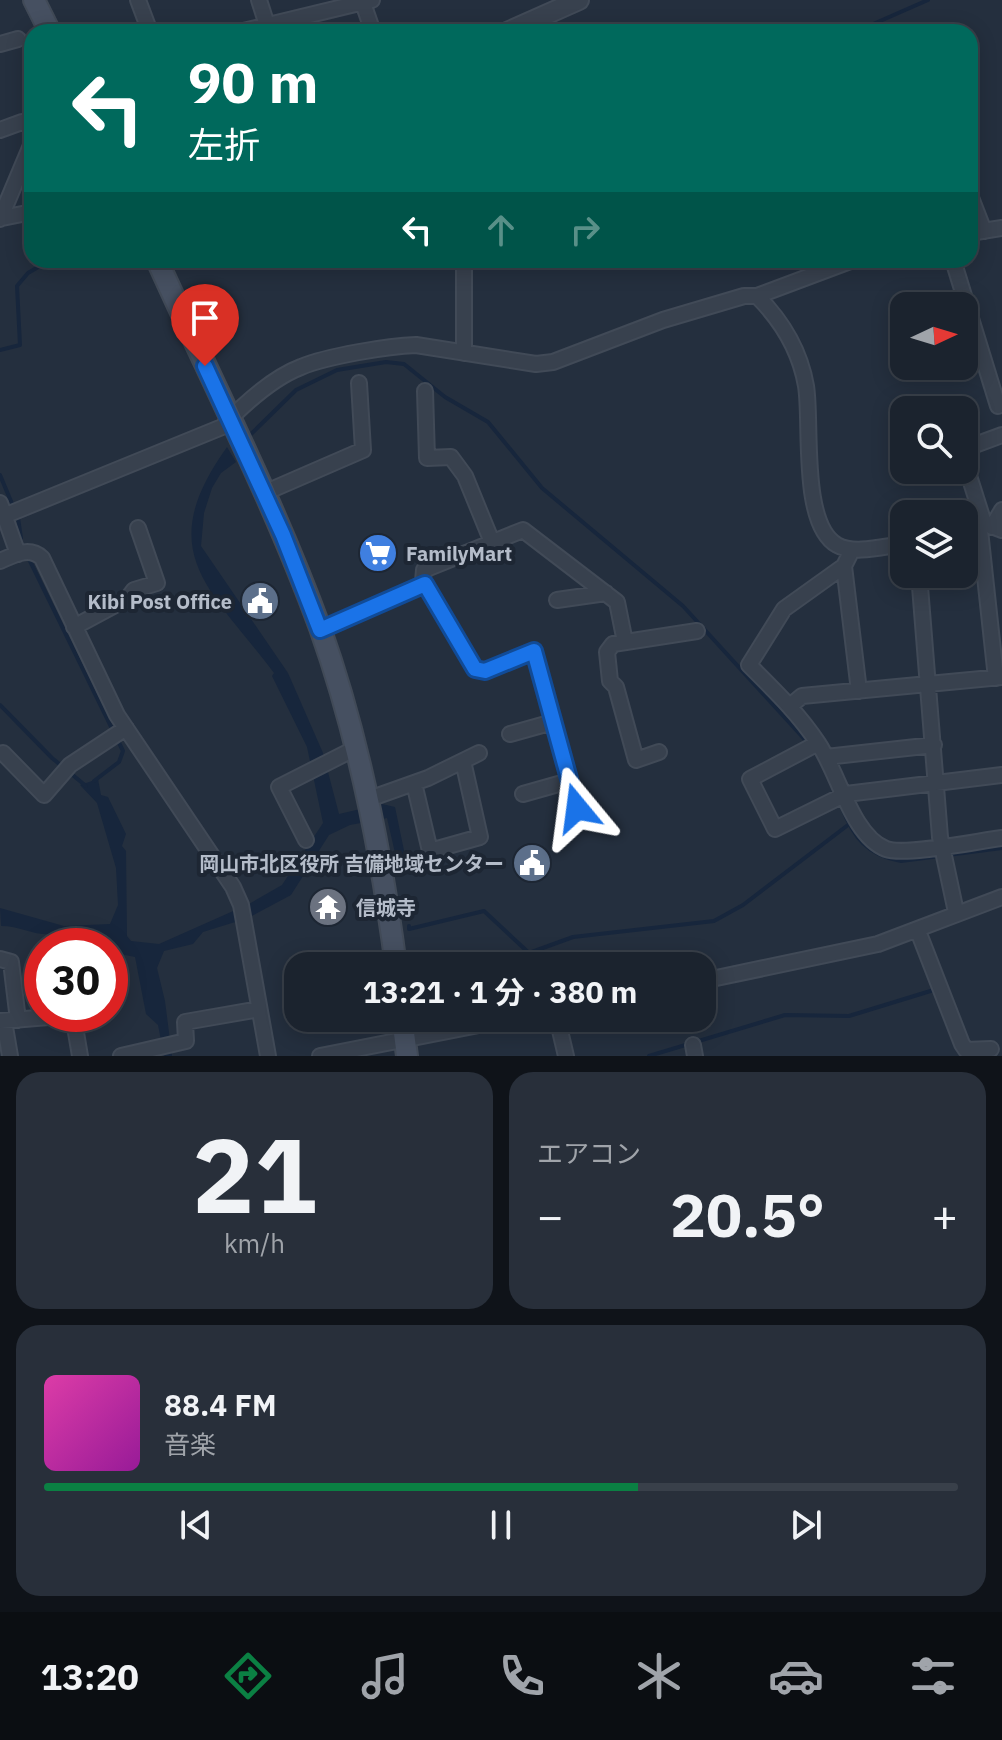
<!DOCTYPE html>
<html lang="ja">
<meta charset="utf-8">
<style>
:root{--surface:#1b232e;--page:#282f3a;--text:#f1f3f6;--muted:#a0a4aa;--line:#39404a;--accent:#0b8043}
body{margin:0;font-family:"IBM Plex Sans","Noto Sans JP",sans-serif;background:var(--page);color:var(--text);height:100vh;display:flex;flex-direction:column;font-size:30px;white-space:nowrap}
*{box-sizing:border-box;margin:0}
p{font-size:26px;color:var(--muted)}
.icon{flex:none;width:44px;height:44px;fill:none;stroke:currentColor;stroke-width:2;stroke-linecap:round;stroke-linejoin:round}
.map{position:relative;height:1056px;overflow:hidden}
.sheet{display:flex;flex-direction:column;gap:16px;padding:16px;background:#0f1319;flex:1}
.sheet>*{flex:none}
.hud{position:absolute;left:24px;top:24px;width:954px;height:244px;border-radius:24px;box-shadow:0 4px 20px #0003,0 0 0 2px var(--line);background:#00695c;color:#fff;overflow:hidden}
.needle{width:52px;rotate:86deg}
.buttons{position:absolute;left:890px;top:292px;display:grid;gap:16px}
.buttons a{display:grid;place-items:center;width:88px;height:88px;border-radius:16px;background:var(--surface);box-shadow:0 4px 20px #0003,0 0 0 2px var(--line);font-size:40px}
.speed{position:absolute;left:24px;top:928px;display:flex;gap:16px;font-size:40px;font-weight:700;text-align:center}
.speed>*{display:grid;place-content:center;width:104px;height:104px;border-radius:50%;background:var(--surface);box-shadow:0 4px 20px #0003,0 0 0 2px var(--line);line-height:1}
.speed .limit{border:12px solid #d22;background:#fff;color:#111}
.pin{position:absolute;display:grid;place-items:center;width:68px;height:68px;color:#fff;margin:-82px -34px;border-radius:50% 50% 50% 0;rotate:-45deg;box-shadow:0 0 8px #0007}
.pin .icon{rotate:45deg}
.me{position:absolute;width:88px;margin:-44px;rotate:344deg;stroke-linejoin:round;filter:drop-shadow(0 0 6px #0008)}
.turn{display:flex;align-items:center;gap:28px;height:168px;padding:0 32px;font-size:36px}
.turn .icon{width:104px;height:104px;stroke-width:2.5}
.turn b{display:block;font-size:56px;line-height:68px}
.lanes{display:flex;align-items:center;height:76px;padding:0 32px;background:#0003;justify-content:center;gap:40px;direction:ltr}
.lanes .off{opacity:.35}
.big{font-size:60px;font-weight:700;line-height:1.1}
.sheet .tile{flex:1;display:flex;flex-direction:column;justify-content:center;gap:12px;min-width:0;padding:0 28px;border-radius:24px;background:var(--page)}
.sheet .dial{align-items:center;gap:0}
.dial b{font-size:104px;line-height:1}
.song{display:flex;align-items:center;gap:24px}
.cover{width:96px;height:96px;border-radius:12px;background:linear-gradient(135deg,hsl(320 70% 55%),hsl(300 70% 35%))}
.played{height:8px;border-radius:4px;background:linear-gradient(90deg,var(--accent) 65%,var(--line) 65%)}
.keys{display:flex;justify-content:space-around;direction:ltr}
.heat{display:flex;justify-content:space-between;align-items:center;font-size:44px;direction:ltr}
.sheet .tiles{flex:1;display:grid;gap:16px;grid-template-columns:1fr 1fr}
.tile:last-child{grid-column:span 2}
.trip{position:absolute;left:284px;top:952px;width:432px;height:80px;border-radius:24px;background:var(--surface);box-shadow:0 4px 20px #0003,0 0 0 2px var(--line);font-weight:700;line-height:80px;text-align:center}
.dock{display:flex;height:128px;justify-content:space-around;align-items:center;background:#0b0e12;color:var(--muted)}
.dock .icon{width:56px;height:56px}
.dock .current{color:var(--accent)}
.dock b{font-size:36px;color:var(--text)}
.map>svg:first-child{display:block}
</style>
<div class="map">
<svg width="1002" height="1056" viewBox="0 0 1002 1056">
<rect width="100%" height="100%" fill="#242f3e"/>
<path fill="#17263c" d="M227,447l9,15 -15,11 -9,15 -8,25 -3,33 87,127 35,80 16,61 43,-10 13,3 12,58 -9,1 -11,-48 -37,7 -21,10 -38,60 -43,23 -45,14 -10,12 -29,7 -7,17 8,33 7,55h-8l-6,-31 -12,-11 -11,-57 -25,-5v-6h-34l-14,-14c-22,8 -38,-6 -61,-6l-1,-18 64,18 46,-2 8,-19 -2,-37 -19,-65 -17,-18 18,-6 3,16 7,2 18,37 -4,12 4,5 1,85 4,5 28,3 90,-40 33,-19 41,-62 -16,-76 -35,-71 2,-3c-65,-86 -122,-121 -47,-226z"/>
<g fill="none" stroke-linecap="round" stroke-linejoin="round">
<path stroke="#17263c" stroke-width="4" d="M855,32l73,-32
M0,350l20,-5 -3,-59 11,-13 22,-13
M247,438l49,-48 41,-20 49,-8 18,2 41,33 43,25 54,66 141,118 125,137
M0,475l18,43 3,20
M29,559l94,192 -4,11 -25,19
M0,705l52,53 34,28
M842,807c11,30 25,48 59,54l101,-13
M409,926v3l75,-18 45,42 44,-16 141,-16 29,-16 105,-80
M529,953l7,13
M649,1056l136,-41 64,1 88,-27"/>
<g stroke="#414a57" stroke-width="18">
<path id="minor" d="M138,0l12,32
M259,0l8,25
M363,3l10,29
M239,32l133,-32
M0,44l18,-5
M0,130l22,-8 10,4
M970,195l14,36
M2,218l30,-6
M0,219l32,-76
M970,233l32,-5
M464,260v93
M953,260l45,146
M757,296c25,25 43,55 49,90 6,36 -6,138 31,159 17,10 48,1 67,-1
M425,391l2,67 24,-1 14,19 27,66
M964,449l38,-14
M964,460l19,60
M264,493l99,-43 -4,-67
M0,503l18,51
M4,516l218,-89c21,-22 50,-49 79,-60 26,-11 87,-21 115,-22l120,19 17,-2 110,-42 81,-24h13l96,-36
M979,521l23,9
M964,522l15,-1 17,157
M992,527l10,-17
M852,550l-8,16 -60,43 -35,56c25,25 50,49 69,78 21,31 34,93 68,106 19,7 92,-8 116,-11
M0,561c14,-6 29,-15 42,-3l75,157 116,172 8,18 27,151
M844,566l15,125
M919,574l21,263 16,75
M557,600l49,-7
M74,627l54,-29 6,-8 23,-7 -19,-55
M320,630l105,-46
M790,706l12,-10 200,-19
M510,734l43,-12
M818,743l-68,36 25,50 71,-35 156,-19
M659,752l-23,8 -20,-73 -6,-6 -3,-29 6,-8 84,-13
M3,753l41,42 26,-30 56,-37
M826,757l108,-12
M414,783l16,68 50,-14 -17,-76
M523,794l46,-13
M369,799l59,-21 51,-25
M577,808l-43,-157 -49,20 -10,-2 -52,-88 1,-11 99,-40 94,72 8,40
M306,840l-27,-53 77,-39
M918,931l44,113 4,6 25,-1
M0,959l11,3 7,58
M702,981l176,-37 124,-47
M557,1018l9,38
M0,1021l73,-6 7,41
M4,1021l6,35
M693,1045l2,11
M121,1056l65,-15 -1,-19 74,-13
M320,1056l194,-38"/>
</g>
<g stroke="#414a57" stroke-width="22">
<path id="tertiary" d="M507,32l72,-32"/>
</g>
<g stroke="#414a57" stroke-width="24">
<path id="secondary" d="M34,0l16,32
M157,260c55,122 117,242 163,368 39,109 61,223 76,338
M402,1018l5,38"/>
</g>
<use href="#minor" stroke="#38414e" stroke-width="14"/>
<use href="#tertiary" stroke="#38414e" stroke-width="18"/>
<use href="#secondary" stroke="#465061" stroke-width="20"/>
</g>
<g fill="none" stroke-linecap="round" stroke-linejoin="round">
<g stroke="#114b97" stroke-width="20">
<path id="route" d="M205,366l78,169 37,95 105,-46 50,85 10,2 49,-20 43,157"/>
</g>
<use href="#route" stroke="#1a73e8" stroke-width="14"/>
</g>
<defs>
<g id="supermarket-disc" transform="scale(2)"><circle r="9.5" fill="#3f7fe0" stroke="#1d2633"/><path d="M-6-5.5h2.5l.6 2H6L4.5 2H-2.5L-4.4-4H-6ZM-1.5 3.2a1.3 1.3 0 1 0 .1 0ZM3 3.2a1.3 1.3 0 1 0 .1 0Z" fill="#fff"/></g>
<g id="civic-disc" transform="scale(2)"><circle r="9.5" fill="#5c6f8a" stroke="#1d2633"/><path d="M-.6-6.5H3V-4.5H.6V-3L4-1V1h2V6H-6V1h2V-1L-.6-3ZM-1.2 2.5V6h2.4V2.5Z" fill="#fff"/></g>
<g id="temple-disc" transform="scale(2)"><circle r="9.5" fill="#6b7280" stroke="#1d2633"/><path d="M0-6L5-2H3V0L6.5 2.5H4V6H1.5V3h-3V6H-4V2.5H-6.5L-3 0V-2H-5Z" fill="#fff"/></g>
</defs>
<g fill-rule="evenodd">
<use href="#supermarket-disc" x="378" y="553"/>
<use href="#civic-disc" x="260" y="601"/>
<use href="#civic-disc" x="532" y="863"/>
<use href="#temple-disc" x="328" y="907"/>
</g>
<g text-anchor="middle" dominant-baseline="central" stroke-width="8" stroke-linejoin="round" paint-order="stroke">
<g font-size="20" font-weight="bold" fill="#b4bcc9" stroke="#1d2633" text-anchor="start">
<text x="406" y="553">FamilyMart</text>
<text x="232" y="601" text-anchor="end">Kibi Post Office</text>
<text x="504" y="863" text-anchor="end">岡山市北区役所 吉備地域センター</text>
<text x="356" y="907">信城寺</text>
</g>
</g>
</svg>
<div class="buttons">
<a><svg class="needle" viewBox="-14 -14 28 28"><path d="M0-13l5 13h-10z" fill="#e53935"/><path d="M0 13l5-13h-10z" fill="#a0a4aa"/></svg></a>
<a><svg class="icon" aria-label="search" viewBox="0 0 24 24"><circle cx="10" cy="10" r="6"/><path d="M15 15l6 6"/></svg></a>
<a><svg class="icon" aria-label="layers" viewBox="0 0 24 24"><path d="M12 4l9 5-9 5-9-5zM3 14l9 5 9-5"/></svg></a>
</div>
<div class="speed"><div class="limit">30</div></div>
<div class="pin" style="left:205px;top:366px;background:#d93025"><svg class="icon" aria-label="arrive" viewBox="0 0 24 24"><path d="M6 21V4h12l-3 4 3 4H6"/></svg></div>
<svg class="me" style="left:577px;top:808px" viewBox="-20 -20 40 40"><path d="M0-17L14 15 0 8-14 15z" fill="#1a73e8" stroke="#fff" stroke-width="4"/></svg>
<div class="trip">13:21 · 1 分 · 380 m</div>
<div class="hud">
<div class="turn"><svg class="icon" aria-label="left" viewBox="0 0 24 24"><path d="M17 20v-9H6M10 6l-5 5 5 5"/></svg><div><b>90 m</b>左折</div></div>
<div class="lanes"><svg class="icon" aria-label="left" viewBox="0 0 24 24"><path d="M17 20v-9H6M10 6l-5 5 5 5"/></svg><svg class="icon off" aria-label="ahead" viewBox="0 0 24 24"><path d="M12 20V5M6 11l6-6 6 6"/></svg><svg class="icon off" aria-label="right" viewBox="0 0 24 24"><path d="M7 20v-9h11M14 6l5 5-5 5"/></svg></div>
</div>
</div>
<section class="sheet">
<div class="tiles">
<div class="tile dial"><b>21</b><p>km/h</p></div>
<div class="tile"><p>エアコン</p>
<div class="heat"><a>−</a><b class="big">20.5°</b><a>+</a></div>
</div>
<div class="tile">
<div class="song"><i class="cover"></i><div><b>88.4 FM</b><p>音楽</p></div></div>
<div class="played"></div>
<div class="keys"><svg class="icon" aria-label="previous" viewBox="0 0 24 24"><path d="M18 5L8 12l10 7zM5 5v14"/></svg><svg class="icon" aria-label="pause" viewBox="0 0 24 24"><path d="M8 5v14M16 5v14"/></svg><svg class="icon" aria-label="next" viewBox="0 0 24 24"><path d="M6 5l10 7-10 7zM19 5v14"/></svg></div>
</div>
</div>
</section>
<nav class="dock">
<b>13:20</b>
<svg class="icon current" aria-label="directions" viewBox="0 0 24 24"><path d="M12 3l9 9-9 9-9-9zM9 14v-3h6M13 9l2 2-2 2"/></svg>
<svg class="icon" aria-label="music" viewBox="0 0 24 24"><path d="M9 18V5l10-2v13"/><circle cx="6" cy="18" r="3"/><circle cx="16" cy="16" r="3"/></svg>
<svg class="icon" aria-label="phone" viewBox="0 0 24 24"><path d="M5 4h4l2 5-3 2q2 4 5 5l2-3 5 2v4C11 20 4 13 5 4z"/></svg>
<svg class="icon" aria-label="climate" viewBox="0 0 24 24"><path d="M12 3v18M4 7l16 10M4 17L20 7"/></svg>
<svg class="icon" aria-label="car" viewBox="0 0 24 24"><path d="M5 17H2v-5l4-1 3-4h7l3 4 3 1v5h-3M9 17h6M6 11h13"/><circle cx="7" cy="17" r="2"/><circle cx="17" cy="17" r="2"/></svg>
<svg class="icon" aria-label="filters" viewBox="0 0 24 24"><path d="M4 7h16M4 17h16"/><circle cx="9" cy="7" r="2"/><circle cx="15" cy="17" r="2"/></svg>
</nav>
